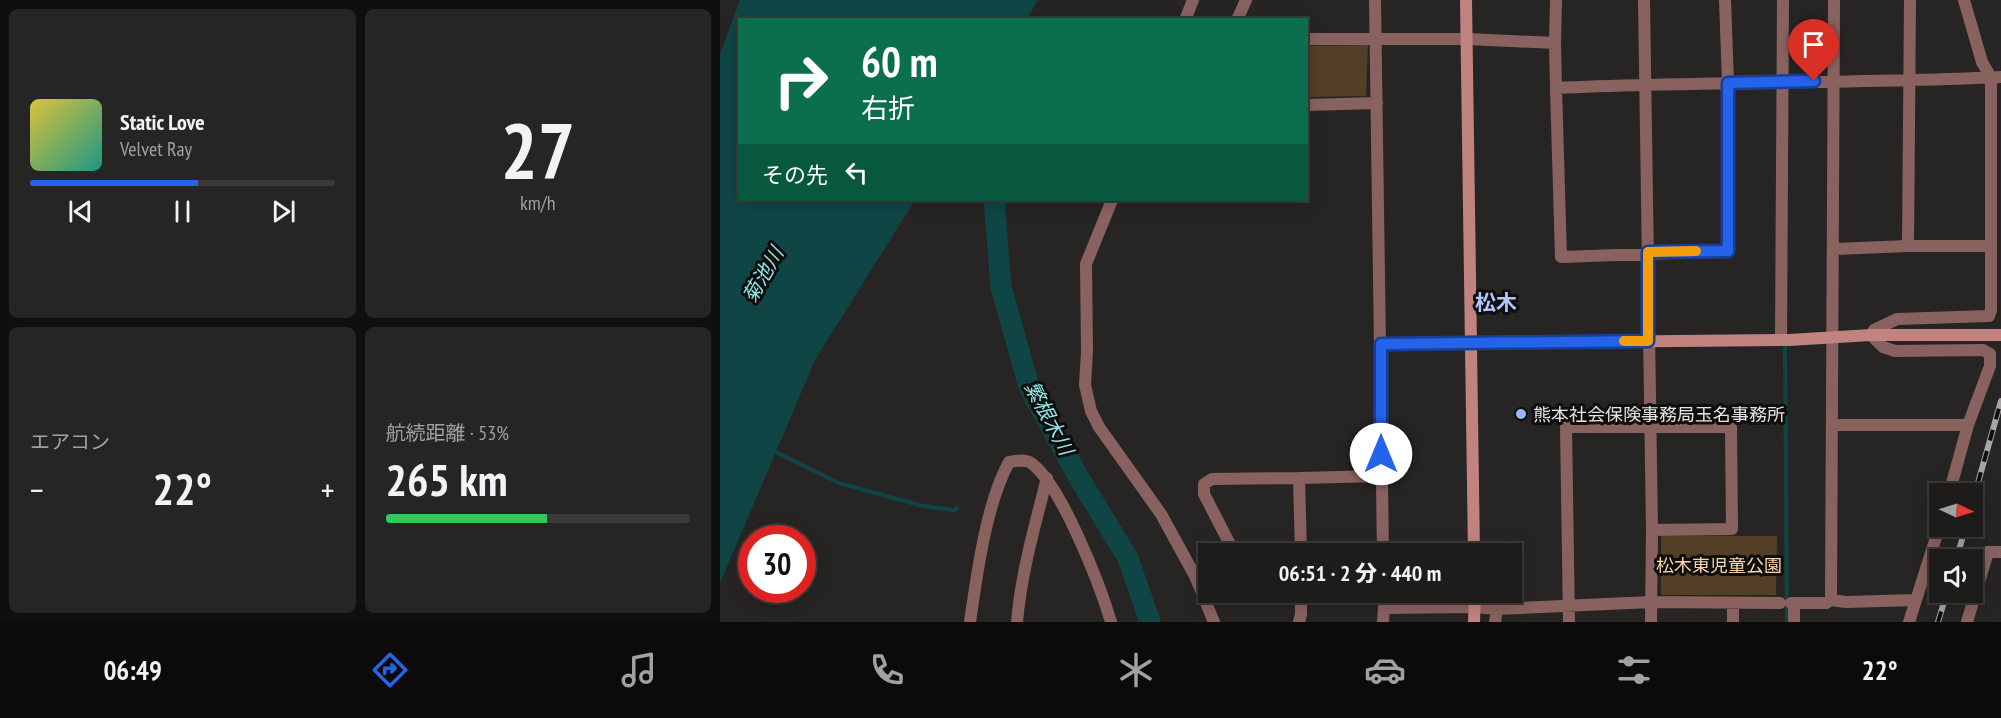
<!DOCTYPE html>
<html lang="ja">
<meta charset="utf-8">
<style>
:root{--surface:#1d1c1a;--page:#252523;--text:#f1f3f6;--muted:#a0a1a2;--line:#3b3a39;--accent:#2563eb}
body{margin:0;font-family:"PT Sans Narrow","Noto Sans JP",sans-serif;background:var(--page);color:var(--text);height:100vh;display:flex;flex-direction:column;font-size:22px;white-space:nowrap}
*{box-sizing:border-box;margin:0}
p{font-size:20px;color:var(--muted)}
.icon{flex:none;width:33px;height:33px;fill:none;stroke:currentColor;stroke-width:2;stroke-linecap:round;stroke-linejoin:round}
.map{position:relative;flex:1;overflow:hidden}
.panel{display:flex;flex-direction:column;gap:9px;padding:9px;background:#100f0e;width:720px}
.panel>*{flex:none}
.hud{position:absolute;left:18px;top:18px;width:570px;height:183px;border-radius:0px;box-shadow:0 3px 15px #0003,0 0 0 2px var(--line);background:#0b6e4f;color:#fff;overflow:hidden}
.needle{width:39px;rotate:94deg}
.tools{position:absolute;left:1209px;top:483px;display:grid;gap:12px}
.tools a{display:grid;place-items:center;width:54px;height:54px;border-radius:0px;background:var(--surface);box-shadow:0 3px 15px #0003,0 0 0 2px var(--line);font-size:30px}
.speed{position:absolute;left:18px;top:525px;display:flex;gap:12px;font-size:30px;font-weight:700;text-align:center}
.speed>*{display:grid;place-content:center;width:78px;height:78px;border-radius:50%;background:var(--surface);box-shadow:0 3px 15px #0003,0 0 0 2px var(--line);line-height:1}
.speed .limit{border:9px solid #d22;background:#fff;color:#111}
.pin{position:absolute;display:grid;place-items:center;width:51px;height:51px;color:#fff;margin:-62px -26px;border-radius:50% 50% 50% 0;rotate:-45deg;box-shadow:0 0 6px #0007}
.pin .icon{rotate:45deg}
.me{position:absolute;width:66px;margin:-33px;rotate:0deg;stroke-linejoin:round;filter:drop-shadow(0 0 4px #0008)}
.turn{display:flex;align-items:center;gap:21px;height:126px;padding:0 24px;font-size:27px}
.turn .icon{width:78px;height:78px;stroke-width:2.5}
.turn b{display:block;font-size:42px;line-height:51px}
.then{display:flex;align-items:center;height:57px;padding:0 24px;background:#0003;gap:12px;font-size:22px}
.big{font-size:45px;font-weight:800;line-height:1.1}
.panel .card{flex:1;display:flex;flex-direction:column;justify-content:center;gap:9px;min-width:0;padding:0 21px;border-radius:9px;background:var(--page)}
.panel .dial{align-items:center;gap:0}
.dial b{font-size:78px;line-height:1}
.song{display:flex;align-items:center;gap:18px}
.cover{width:72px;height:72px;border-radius:9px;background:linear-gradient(135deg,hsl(50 70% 55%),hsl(170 70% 35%))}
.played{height:6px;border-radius:3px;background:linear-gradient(90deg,var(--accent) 55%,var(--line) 55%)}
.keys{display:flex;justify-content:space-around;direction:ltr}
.heat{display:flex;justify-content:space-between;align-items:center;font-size:33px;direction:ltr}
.charge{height:9px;border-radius:4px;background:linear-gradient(90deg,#34c759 53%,var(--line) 0)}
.panel .tiles{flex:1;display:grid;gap:9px;grid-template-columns:repeat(2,1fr)}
.trip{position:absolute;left:478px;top:543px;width:324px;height:60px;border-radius:0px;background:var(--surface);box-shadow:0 3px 15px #0003,0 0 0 2px var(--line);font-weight:800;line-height:60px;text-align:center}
.dock{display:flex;height:96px;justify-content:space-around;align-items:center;background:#0c0b0a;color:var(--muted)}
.dock .icon{width:42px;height:42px}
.dock .active{color:var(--accent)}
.dock b{font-size:27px;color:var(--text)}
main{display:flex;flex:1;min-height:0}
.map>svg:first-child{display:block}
</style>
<main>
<section class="panel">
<div class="tiles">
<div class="card">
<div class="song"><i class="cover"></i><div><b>Static Love</b><p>Velvet Ray</p></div></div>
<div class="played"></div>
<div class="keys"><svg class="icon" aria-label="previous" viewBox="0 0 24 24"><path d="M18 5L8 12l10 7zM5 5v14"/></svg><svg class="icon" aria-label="pause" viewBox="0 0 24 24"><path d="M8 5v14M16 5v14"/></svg><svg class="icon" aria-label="next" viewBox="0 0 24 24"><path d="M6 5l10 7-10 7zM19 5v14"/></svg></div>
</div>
<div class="card dial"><b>27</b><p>km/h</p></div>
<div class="card"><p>エアコン</p>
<div class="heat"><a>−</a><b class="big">22°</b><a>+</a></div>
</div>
<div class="card"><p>航続距離 · 53%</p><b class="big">265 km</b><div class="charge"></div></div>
</div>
</section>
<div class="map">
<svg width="1281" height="622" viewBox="0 0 1281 622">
<rect width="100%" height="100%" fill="#272523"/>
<path fill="#533f25" d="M648,45l-2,51 -59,1 -1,-51z
M941,536h116l-1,59h-115z"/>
<path fill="#104546" d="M20,0h298l-11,19 -287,1v180h175l-100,160 -95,223v-529z"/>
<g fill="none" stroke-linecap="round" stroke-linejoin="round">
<path stroke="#104546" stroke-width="4" d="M1065,344l2,278
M54,451l65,32 84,23 31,4 3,-2"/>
<path stroke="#104546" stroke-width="21" d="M274,200l7,87 28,100 50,91 49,80 22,64"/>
<path stroke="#89625f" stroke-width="12" d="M655,0l8,554
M924,0l8,530 -1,92
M465,20l8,-20
M517,20l9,-20
M586,39h161l88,4 1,45c148,-7 297,-4 445,-11
M835,43l1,-43
M836,88l5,169 167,-6v-168l-3,-83
M586,105l71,-2
M392,200l-26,64 1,87 -2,34 6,26 8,16 62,87 34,62 19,46
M1188,246l2,-246
M1114,249l74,-3h82
M1061,340l2,-340
M1112,425h136
M1229,494l19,-69 22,-59v-12l-7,-4 -88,1 -12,-4 -12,-12 3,-5 23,-11 92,-3 2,-6v-232l-9,-16 -18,-62
M515,554l-31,-60v-10l8,-5 87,-1
M581,554l-2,-76 82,-2
M664,592v16l91,-1 22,2 154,-7 129,1
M1111,600l15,2 70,-2
M1013,603v19
M1071,603h35l5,-3 3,-600
M250,622c7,-48 16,-118 39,-160 7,-1 16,-3 22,1 30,21 69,122 80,159
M297,622c4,-48 18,-97 30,-144
M579,622l2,-8v-22
M663,622l1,-14
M775,622l2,-13
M849,622l-3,-195h165l1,102 -80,1
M1074,622v-19
M1189,622l31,-97
M1247,622l21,-70h13"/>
<path stroke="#c18380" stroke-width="12" d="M746,0l8,554
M661,344l408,-4 82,-5h130
M754,622l1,-30"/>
<g stroke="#a8a6a4" stroke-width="6">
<path id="rail" d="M1252,504l29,-103
M1252,526l9,-30
M1236,560l10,-34
M1218,622l9,-30"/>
</g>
<use href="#rail" stroke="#0f0e0d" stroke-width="4" stroke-dasharray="11" stroke-linecap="butt"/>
</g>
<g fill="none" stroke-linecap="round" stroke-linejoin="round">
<g stroke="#184099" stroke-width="15">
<path id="route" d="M661,454v-110l267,-3v-89l80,-1v-168l86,-2"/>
</g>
<use href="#route" stroke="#2563eb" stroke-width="10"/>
<path stroke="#f59e0b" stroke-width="10" d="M904,341h24v-89l48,-1"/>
</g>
<circle fill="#96b6fd" stroke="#0f0e0d" stroke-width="2" cx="801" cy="414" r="6"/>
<g text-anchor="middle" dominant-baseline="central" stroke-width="6" stroke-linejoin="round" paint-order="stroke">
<g font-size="18" fill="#e5e4e2" stroke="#0f0e0d" text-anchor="start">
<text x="813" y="414">熊本社会保険事務局玉名事務所</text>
</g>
<g font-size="18" fill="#f9d7ac" stroke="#0f0e0d">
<text x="999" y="565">松木東児童公園</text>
</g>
<g font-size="20" font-style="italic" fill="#91e7e8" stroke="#0f0e0d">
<text transform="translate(43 275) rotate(-60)">菊池川</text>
<text transform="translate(329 418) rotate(62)">繁根木川</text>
</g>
<g font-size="21" font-weight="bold" fill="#afc8fe" stroke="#0f0e0d">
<text x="776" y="302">松木</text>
</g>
</g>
</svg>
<div class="tools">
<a><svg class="needle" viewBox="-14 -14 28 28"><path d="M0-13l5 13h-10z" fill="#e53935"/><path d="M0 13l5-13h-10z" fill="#a0a1a2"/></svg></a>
<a><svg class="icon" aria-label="sound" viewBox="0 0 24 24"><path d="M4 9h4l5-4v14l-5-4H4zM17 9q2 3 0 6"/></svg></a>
</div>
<div class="speed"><div class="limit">30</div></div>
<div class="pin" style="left:1094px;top:81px;background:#d93025"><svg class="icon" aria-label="arrive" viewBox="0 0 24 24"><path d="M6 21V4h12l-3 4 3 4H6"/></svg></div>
<svg class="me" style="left:661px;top:454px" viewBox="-20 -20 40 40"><circle r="19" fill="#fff"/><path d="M0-13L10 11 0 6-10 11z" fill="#2563eb"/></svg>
<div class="trip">06:51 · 2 分 · 440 m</div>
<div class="hud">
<div class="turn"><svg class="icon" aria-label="right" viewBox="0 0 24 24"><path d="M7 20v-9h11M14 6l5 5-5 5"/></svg><div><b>60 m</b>右折</div></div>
<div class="then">その先<svg class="icon" aria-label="left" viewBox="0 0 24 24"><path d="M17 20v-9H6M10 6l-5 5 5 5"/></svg></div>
</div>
</div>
</main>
<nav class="dock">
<b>06:49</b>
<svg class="icon active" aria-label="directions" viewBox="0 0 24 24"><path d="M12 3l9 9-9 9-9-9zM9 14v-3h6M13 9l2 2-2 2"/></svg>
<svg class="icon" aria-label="music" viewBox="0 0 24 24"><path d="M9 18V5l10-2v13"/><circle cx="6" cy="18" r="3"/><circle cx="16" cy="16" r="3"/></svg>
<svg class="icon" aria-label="phone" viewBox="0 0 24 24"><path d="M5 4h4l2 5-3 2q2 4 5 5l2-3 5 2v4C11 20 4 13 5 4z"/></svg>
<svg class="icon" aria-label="climate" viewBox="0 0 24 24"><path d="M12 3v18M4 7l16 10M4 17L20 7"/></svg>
<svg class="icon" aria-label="car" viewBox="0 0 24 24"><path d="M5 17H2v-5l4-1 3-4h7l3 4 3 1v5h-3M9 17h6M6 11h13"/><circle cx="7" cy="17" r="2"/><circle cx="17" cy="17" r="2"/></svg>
<svg class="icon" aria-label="filters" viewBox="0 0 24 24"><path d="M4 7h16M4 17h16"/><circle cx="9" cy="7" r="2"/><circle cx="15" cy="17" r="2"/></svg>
<b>22°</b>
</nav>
